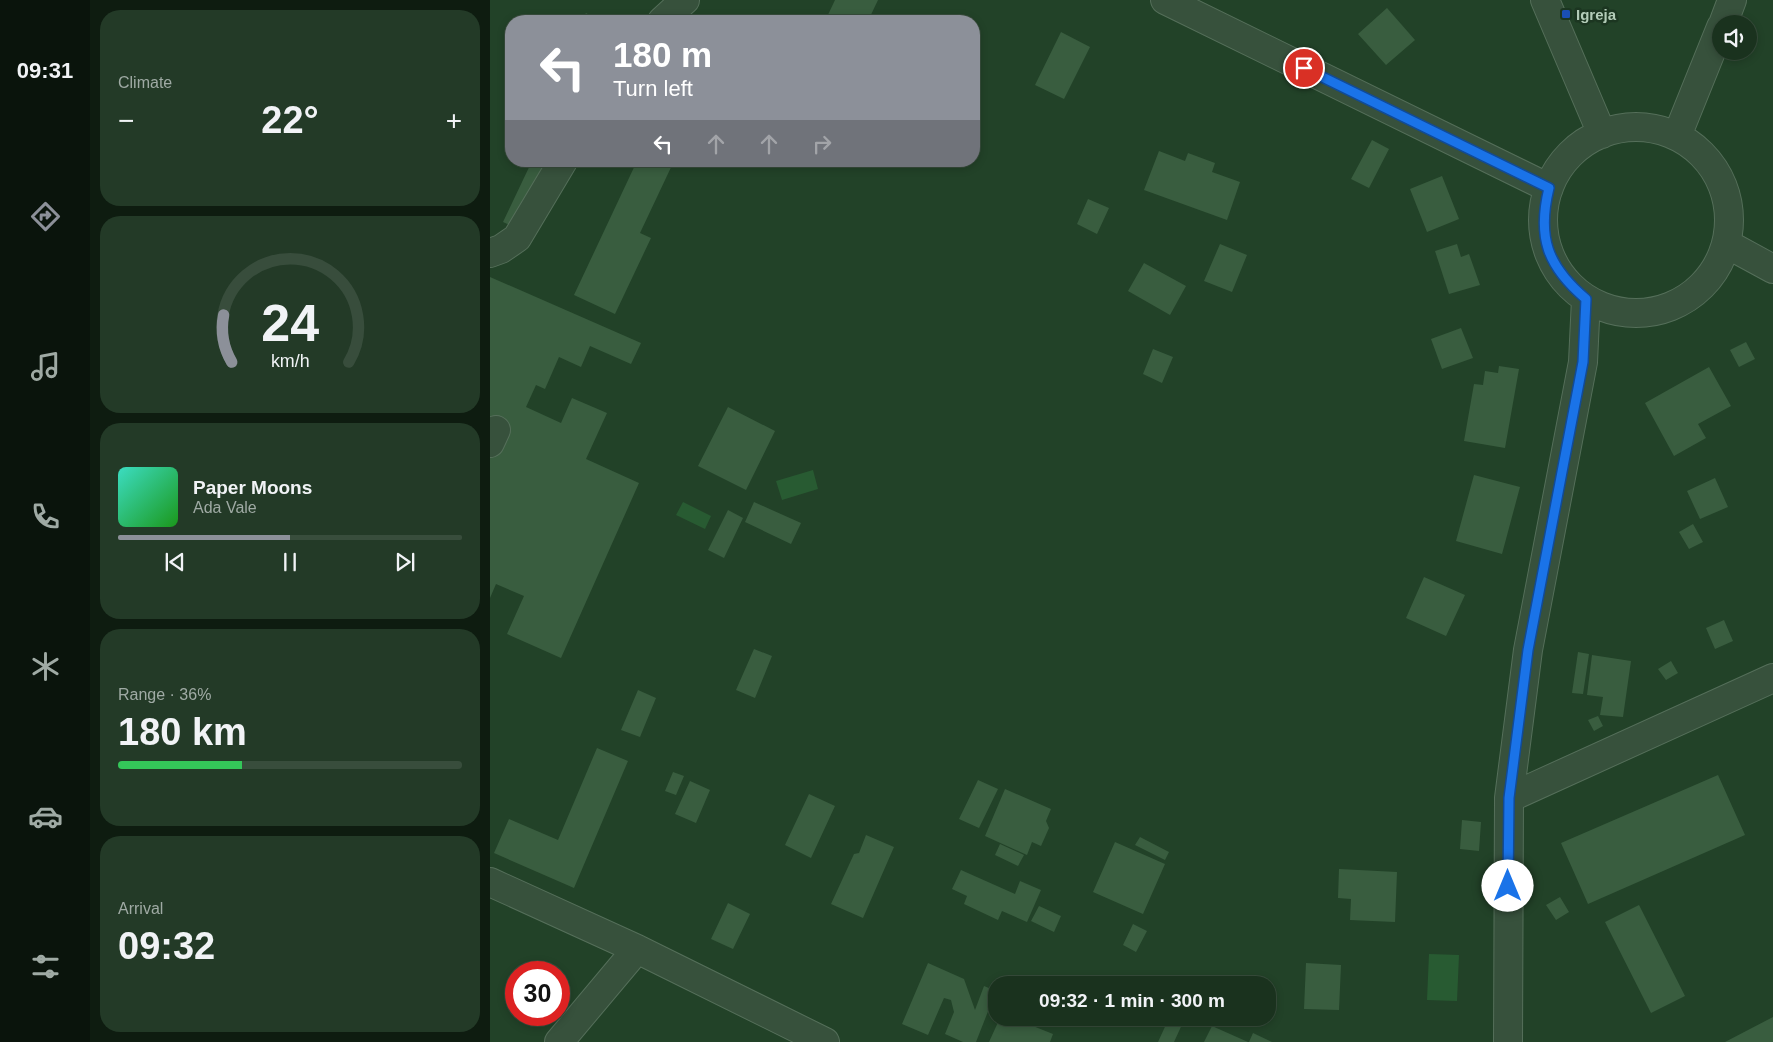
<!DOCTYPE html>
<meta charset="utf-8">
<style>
:root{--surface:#1a321e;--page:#233a27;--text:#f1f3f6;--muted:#9faaa4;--line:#384d3c;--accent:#8c9099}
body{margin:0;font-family:Helvetica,sans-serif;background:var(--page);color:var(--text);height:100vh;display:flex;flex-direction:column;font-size:19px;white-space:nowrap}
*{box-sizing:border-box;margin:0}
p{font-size:16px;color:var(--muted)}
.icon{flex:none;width:28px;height:28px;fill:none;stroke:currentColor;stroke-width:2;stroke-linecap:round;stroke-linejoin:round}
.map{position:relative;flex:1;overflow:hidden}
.sheet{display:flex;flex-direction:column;gap:10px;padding:10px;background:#0e1c10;width:400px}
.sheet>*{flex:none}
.banner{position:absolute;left:15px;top:15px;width:475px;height:152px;border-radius:20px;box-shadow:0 2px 8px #0003,0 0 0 1px var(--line);background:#8c9099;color:#fff;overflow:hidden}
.fabs{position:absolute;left:1222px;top:15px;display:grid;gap:10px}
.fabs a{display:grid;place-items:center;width:45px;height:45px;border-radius:50%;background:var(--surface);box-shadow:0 2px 8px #0003,0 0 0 1px var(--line);font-size:25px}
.speed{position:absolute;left:15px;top:961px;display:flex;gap:10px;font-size:25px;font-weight:700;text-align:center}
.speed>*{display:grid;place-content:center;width:65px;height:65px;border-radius:50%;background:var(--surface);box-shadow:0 2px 8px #0003,0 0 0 1px var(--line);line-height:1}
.speed .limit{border:8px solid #d22;background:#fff;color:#111}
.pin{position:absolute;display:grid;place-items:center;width:42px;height:42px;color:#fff;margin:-21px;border:2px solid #fff;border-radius:50%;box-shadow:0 1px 5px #0007}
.me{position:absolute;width:55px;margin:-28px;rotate:0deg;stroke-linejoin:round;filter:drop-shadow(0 0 4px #0008)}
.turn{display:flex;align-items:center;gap:18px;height:105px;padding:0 25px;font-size:22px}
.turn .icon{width:65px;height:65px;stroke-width:2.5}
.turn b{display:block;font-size:35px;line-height:42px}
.lanes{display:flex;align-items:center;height:48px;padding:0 25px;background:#0003;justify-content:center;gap:25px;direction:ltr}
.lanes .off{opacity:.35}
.big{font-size:38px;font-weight:700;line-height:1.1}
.sheet .tile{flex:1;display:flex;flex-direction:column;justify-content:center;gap:8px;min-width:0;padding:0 18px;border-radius:20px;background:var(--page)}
.sheet .dial{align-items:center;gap:0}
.dial svg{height:130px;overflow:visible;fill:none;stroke:var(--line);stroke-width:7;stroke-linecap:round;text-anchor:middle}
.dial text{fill:var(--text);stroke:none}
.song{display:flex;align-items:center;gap:15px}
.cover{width:60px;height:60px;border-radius:8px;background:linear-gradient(135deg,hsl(170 70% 55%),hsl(120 70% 35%))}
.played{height:5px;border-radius:2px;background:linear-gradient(90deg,var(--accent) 50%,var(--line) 50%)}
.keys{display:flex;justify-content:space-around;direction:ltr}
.heat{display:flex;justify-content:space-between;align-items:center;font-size:28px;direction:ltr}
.charge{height:8px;border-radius:4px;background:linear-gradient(90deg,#34c759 36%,var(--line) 0)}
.trip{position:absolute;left:498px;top:976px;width:288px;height:50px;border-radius:20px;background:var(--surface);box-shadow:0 2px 8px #0003,0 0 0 1px var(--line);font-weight:700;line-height:50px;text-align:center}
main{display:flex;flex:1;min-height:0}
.tabs{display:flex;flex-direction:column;width:90px;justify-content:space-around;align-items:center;background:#0a140c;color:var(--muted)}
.tabs .icon{width:35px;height:35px}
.tabs .on{color:var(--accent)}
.tabs b{font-size:22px;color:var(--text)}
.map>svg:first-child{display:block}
</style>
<main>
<nav class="tabs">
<b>09:31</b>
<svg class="icon on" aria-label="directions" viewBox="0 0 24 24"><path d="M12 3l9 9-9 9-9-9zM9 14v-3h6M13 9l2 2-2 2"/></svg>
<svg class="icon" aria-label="music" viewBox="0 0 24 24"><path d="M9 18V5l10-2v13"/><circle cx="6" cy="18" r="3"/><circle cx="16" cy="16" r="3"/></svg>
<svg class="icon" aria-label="phone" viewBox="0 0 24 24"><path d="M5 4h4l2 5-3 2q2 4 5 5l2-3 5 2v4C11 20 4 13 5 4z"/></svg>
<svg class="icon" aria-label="climate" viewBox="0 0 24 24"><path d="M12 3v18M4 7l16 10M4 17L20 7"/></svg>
<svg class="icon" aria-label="car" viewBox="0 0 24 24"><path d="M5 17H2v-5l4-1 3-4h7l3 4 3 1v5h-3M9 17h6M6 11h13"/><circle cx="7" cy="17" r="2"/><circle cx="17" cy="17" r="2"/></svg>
<svg class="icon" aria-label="filters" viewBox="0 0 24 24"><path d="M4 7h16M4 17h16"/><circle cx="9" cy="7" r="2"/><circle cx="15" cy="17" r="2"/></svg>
</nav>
<section class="sheet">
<div class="tile"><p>Climate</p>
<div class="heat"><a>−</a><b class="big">22°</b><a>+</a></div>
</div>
<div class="tile dial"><svg viewBox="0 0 100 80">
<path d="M14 69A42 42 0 1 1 86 69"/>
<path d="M14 69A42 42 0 0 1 9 40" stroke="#8c9099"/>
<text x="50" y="56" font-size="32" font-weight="700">24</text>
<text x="50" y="72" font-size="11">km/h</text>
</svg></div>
<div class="tile">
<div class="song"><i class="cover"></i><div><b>Paper Moons</b><p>Ada Vale</p></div></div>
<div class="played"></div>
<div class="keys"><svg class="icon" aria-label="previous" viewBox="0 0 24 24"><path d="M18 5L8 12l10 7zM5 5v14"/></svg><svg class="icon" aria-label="pause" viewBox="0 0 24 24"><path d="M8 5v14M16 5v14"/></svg><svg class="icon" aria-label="next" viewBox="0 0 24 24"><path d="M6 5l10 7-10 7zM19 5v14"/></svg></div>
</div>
<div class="tile"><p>Range · 36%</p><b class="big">180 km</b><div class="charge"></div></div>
<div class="tile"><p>Arrival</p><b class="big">09:32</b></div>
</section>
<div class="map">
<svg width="1283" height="1042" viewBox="0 0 1283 1042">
<rect width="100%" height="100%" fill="#224228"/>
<path fill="#285b32" d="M323,470l5,19 -36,11 -6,-19z
M193,502l28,14 -6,13 -29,-14z
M939,954l30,1 -2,46 -30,-1z"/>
<path fill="#395d3f" d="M345,0h43l-10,21h-37l-5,-2z
M897,8l28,32 -29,25 -28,-31z
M96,13l14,8h-19z
M571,32l29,15 -26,52 -29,-14z
M882,140l17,9 -20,39 -18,-9z
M669,151l26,10 3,-8 27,10 -3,9 28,10 -13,38 -83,-30z
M42,161h10l7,4 -31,64 -15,-7z
M147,161h37l-34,72 11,5 -36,76 -41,-19z
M952,176l17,43 -32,13 -17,-43z
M598,199l21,9 -12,26 -20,-10z
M730,244l27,11 -15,37 -28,-11z
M967,244l4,13 8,-3 11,31 -31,9 -14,-43z
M654,263l42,23 -16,29 -42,-24z
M0,277l151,66 -10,21 -41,-18 -9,21 -22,-10 -14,32 -9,-4 -10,22 35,16 11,-25 35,15 -21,46 53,24 -78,175 -54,-24 17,-38 -28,-12 -6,14z
M971,328l12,30 -31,11 -11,-30z
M1256,342l9,17 -16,8 -9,-17z
M663,349l20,8 -11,26 -19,-9z
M1009,366l20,3 -14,79 -41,-7 10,-57 9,1 2,-14 13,2z
M1219,367l22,39 -33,18 8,14 -32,18 -29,-53z
M238,407l47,24 -29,59 -48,-24z
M984,475l46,12 -18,67 -46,-13z
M1225,478l13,29 -28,12 -13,-28z
M264,502l47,21 -10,21 -46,-22z
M238,510l15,8 -19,40 -16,-8z
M1203,524l10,18 -14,7 -10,-17z
M934,577l41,18 -19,41 -40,-18z
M1234,620l9,21 -18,8 -9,-21z
M264,649l18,7 -17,42 -19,-8z
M1088,652l11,2 -6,40 -11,-1z
M1102,655l39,6 -8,56 -23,-2 3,-18 -16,-2z
M1181,661l7,12 -12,7 -8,-11z
M148,690l18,8 -16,39 -19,-7z
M1108,716l5,10 -9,5 -6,-11z
M107,748l31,13 -54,127 -80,-35 15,-34 49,21z
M183,772l11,4 -8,19 -11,-4z
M1228,775l27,60 -157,69 -27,-61z
M488,780l20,9 -19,39 -20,-9z
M200,781l20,9 -14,33 -21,-9z
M515,789l46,20 -5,12 3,7 -8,18 -9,-4 -5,13 -42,-19z
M319,794l26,12 -24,52 -26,-13z
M972,820l19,2 -2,29 -19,-2z
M376,835l28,12 -31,71 -32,-14 23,-50 5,-1z
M650,837l29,15 -4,8 -30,-15z
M625,842l50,22 -22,50 -50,-22z
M510,844l24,11 -6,11 -23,-11z
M849,869l58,3 -2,50 -45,-2 1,-21 -13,-1z
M471,870l54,24 5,-13 21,9 -14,32 -25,-11 -4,9 -34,-16 3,-8 -15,-7z
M1070,897l9,15 -13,8 -10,-15z
M238,903l22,11 -17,35 -22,-10z
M1149,905l46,91 -34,17 -46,-91z
M549,906l22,10 -7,16 -23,-11z
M643,924l14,7 -11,21 -13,-7z
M438,963l36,16 11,31 9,-24 12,5 -20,51h-13l-18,-8 9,-22 -3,-12 -7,-2 -16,37 -26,-11z
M816,963l35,2 -2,45 -35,-1z
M1283,1017v25h-48z
M510,1018h13l40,16 -3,8h-61z
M679,1018h16l-11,24h-16z
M722,1026l36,16h-44z
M763,1033l19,9h-23z"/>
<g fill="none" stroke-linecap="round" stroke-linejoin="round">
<g stroke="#556f5a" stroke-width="30">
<path id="minor" d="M675,0l384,188
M1055,0l57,134
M172,21l23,-21
M1233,24l9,-24
M1053 220a93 93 0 1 1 186 0a93 93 0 1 1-186 0Z
M1187,136l44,-109
M1237,244l46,25
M0,253l11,-4 16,-11 46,-77
M0,443l6,-13
M1019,798l264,-120
M0,882l147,67 188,93
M69,1042l78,-93
M1018,1042l1,-244 19,-148 55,-288 3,-63"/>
</g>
<use href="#minor" stroke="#37513c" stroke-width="28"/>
</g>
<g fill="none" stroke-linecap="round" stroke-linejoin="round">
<g stroke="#114b97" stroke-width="12">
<path id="route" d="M814,68l245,120c-12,49 -2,78 37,111l-3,63 -55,288 -19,148 -1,88"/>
</g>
<use href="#route" stroke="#1a73e8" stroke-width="9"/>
</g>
<rect fill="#1a4fb4" stroke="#1c3621" stroke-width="2" x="1071" y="9" width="10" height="10" rx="2.5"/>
<g text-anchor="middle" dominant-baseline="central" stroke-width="5" stroke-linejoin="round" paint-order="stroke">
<g font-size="15" font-weight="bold" fill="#b3ccb8" stroke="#1c3621" text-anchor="start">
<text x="1086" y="14">Igreja</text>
</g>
</g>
</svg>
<div class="fabs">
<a><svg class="icon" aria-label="sound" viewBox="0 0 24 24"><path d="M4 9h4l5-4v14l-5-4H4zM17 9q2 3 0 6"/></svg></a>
</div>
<div class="speed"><div class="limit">30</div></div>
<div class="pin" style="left:814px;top:68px;background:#d93025"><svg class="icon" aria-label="arrive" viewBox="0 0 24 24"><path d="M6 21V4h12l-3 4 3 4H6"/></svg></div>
<svg class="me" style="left:1018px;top:886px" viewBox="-20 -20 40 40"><circle r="19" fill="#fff"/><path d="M0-13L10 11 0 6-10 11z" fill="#1a73e8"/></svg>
<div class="trip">09:32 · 1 min · 300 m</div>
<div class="banner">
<div class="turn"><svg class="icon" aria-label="left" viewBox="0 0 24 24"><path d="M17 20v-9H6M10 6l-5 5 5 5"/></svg><div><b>180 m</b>Turn left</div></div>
<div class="lanes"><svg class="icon" aria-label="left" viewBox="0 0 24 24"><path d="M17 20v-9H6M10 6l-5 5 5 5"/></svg><svg class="icon off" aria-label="ahead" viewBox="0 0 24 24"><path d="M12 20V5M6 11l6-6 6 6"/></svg><svg class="icon off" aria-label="ahead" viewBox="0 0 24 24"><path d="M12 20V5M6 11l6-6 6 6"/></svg><svg class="icon off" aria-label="right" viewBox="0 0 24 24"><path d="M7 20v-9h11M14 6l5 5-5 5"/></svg></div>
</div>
</div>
</main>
